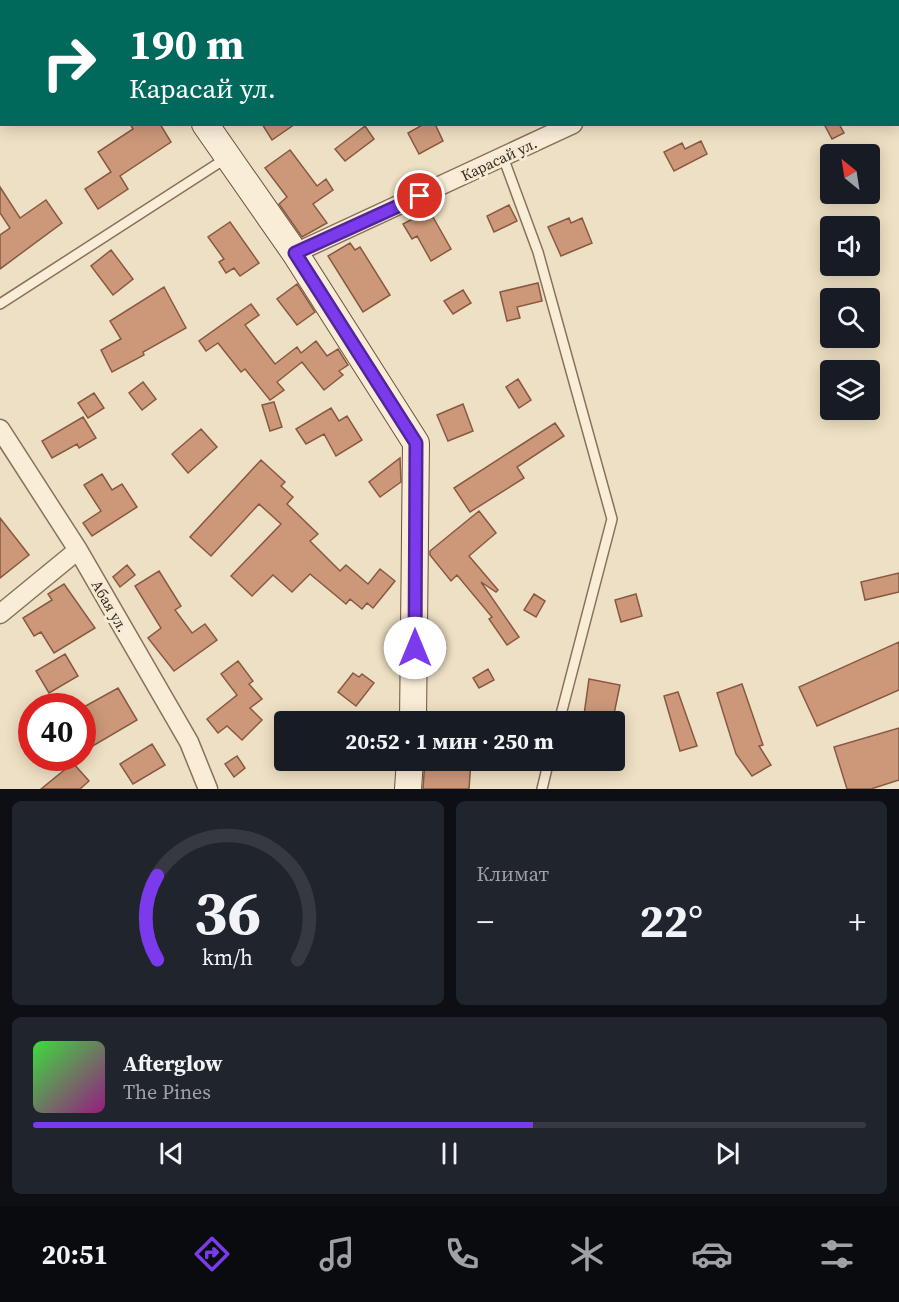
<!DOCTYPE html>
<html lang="ru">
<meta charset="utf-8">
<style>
:root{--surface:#171b24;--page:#20242c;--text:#f1f3f6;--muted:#9ea1a6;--line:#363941;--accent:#7c3aed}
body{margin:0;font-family:"Source Serif 4",serif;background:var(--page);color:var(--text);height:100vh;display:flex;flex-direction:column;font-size:22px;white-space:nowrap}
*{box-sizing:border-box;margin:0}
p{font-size:20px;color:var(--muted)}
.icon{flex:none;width:33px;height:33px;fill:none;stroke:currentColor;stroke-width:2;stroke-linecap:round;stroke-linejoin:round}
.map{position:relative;height:789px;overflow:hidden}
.drawer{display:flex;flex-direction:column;gap:12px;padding:12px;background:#0d0f14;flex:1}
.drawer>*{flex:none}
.top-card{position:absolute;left:0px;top:0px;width:900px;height:126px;box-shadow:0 3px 15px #0003;background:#00695c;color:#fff;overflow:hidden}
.needle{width:39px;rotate:330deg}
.buttons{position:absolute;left:820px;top:144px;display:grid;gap:12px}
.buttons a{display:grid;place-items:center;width:60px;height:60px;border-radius:6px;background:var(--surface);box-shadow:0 3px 15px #0003;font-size:30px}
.speed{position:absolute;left:18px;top:693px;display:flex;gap:12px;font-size:30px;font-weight:700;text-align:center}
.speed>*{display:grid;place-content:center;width:78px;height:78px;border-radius:50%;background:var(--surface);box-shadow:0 3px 15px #0003;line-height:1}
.speed .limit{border:9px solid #d22;background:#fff;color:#111}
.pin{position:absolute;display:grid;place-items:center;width:51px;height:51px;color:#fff;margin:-26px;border:3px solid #fff;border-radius:50%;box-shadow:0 2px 6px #0007}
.me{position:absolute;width:66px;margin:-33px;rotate:0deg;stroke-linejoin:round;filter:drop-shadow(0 0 4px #0008)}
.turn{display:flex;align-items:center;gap:21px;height:126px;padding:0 30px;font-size:27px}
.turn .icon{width:78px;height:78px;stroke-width:2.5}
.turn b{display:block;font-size:42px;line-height:51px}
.big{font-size:45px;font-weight:700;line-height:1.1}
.drawer .card{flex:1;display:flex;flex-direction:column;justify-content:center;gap:9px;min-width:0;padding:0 21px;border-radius:9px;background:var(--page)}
.drawer .dial{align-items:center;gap:0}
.dial svg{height:156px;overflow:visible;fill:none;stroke:var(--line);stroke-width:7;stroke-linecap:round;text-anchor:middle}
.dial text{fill:var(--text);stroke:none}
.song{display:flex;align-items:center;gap:18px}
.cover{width:72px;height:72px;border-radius:9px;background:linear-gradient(135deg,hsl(120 70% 55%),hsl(310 70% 35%))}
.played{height:6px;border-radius:3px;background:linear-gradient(90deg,var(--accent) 60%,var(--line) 60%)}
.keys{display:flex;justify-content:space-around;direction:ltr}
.heat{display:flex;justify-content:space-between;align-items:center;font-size:33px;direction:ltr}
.drawer .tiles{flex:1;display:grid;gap:12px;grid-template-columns:1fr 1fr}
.card:last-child{grid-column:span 2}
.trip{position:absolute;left:274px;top:711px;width:351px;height:60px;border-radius:6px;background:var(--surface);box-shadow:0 3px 15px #0003;font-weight:700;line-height:60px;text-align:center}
.tab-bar{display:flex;height:96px;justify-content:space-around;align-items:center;background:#090b0e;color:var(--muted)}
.tab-bar .icon{width:42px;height:42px}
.tab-bar .on{color:var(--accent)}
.tab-bar b{font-size:27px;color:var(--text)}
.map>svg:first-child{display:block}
</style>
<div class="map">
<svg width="899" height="789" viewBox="0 0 899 789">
<rect width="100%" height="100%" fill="#eee0c4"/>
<path fill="#cd987a" stroke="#885940" stroke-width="1.5" d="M130,124h30l11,18 -51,34 8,13 -30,20 -13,-20 26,-17 -13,-20 35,-23z
M262,124h33l-23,16z
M424,124h11l8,17 -24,13 -11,-21z
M824,124h15l5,9 -12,6z
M365,126l9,13 -29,22 -10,-12z
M701,141l6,13 -33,17 -10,-19 18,-9 3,6z
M290,150l27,36 9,-7 7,11 -20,14 14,19 -25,14 -23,-33 8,-7 -22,-29z
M0,187l20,31 26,-18 16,23 -62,46v-34l10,-7 -10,-15z
M509,205l8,16 -23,11 -7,-16z
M429,210l22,39 -20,12 -14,-25 -5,3 -9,-15z
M569,218l2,5 11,-5 10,25 -31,13 -13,-29z
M230,222l29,41 -19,13 -6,-8 -8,5 -7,-11 5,-3 -16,-22z
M350,243l5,7 5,-3 30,48 -27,17 -35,-56z
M111,250l22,29 -20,16 -22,-29z
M538,283l4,18 -25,6 3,11 -13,3 -7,-29z
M297,284l18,28 -18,13 -20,-26z
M164,287l22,41 -43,24 1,3 -32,17 -11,-22 20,-11 -11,-18z
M463,290l8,13 -18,11 -9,-13z
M251,304l8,11 -14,10 30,39 22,-17 4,6 15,-12 11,15 11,-7 10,16 -9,6 4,4 -19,15 -22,-28 -25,20 7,8 -14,10 -25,-31 -4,3 -23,-29 -12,8 -7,-10z
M518,379l13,21 -12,8 -13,-21z
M143,382l13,17 -14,11 -13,-17z
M94,393l10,15 -16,10 -10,-15z
M274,402l8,25 -12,4 -8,-26z
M463,404l10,27 -25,10 -11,-26z
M331,408l8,13 8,-5 15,24 -26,16 -12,-22 -18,10 -10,-15z
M83,417l13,21 -17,10 -2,-4 -25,14 -10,-17z
M555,423l9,13 -47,31 7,11 -54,34 -16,-24z
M201,429l16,18 -29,26 -16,-19z
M400,458l1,24 -21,15 -11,-15z
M261,460l24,22 -4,4 12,11 -6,7 31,30 -8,7 30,30 6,-6 22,19 12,-15 15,12 -22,27 -6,-5 -5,6 -12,-10 -4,5 -36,-30 -18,18 -19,-17 -21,21 -21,-20 50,-52 -22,-20 -48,52 -21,-19z
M102,474l10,16 10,-6 15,23 -45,29 -9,-13 18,-12 -17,-26z
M479,511l17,22 -27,23 29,34 -2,2 -15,-10 38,55 -12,8 -18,-26 3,-2 -35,-42 -6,6 -21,-26v-4z
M0,518l29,37 -29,23z
M127,565l8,10 -15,12 -7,-10z
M159,571l22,35 -6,4 17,23 13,-9 12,16 -43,31 -26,-33 13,-10 -26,-42z
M899,573v19l-34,8 -4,-18z
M64,584l31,44 -41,25 -13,-21 -7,4 -11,-18 29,-18 -4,-6z
M534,594l11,7 -9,16 -12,-7z
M636,594l6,22 -21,6 -6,-22z
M899,642v48l-82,36 -18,-39z
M65,654l13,22 -29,17 -13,-22z
M238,661l15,20 -4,3 13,15 -12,9 12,12 -20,20 -15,-14 -9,7 -11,-14 30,-24 -16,-21z
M488,669l6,11 -15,8 -6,-10z
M353,673l6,4 3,-3 12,9 -18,23 -18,-14z
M589,679l31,6 -6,29 -8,-1 -1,9h-22z
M742,684l21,61 -4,1 12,19 -19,11 -16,-22 -19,-61z
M118,688l19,32 -46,27 -9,-15v-24z
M678,692l19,54 -17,5 -16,-55z
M899,728v52l-28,9h-24l-13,-42z
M152,744l13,21 -32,19 -13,-20z
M237,756l8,12 -11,9 -9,-13z
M425,760h46l-2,29h-46z
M73,763l16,18 -9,8h-39z"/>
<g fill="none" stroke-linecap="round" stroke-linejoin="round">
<g stroke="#89715a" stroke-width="12">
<path id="lane" d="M503,157l35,95 74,267 -53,203
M0,304l228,-147
M542,789l7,-29"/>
</g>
<g stroke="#89715a" stroke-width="21">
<path id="street" d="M490,0v2
M817,2l3,-2
M295,253l278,-129
M0,429l78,121 111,192 19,47
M0,614l78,-64"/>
</g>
<g stroke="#6b523e" stroke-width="28">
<path id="secondary" d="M116,0l1,2
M205,124l90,129 121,190 -3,279
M408,789l2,-29"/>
</g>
<use href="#lane" stroke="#f9edd8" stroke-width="9"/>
<use href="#street" stroke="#f9edd8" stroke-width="18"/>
<use href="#secondary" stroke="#f9edd8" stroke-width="26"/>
</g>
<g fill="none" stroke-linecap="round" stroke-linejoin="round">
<g stroke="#51269a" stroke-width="15">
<path id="route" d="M415,648l1,-205 -121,-190 125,-57"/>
</g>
<use href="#route" stroke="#7c3aed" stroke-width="10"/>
</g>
<g text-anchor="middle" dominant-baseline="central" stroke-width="6" stroke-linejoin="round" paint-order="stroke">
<g font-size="15" fill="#392a1e" stroke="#f6ead4">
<text transform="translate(499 159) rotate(-25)">Карасай ул.</text>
<text transform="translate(110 606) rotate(60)">Абая ул.</text>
</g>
</g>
</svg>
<div class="buttons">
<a><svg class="needle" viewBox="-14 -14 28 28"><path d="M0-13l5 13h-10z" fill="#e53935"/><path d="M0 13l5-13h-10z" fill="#9ea1a6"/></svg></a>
<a><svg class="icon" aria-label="sound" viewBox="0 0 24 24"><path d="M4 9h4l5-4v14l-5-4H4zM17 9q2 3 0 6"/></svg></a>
<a><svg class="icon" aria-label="search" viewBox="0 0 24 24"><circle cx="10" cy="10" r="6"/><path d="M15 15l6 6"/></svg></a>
<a><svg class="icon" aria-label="layers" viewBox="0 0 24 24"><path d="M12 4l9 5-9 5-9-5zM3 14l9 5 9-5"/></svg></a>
</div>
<div class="speed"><div class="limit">40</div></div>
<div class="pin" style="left:420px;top:196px;background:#d93025"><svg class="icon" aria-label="arrive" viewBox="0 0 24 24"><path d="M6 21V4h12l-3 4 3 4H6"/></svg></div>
<svg class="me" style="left:415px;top:648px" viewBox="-20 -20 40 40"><circle r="19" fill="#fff"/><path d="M0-13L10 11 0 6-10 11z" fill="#7c3aed"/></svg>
<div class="trip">20:52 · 1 мин · 250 m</div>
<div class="top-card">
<div class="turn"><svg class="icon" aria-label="right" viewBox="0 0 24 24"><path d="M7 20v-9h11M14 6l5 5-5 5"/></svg><div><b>190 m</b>Карасай ул.</div></div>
</div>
</div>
<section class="drawer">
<div class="tiles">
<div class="card dial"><svg viewBox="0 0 100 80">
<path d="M14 69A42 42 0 1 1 86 69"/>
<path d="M14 69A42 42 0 0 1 14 26" stroke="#7c3aed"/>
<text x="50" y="56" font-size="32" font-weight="700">36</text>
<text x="50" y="72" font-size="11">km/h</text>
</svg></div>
<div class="card"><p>Климат</p>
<div class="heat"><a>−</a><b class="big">22°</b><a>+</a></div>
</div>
<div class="card">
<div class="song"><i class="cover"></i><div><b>Afterglow</b><p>The Pines</p></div></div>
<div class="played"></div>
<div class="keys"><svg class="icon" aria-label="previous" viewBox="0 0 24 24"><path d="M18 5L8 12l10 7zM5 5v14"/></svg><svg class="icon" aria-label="pause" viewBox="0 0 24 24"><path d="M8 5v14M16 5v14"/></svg><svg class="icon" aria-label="next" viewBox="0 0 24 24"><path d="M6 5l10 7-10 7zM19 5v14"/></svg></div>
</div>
</div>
</section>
<nav class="tab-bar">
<b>20:51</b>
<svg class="icon on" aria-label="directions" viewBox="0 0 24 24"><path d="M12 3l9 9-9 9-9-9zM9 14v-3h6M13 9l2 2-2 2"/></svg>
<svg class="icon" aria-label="music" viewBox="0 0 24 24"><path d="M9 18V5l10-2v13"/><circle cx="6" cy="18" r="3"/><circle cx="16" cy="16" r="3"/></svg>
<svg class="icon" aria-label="phone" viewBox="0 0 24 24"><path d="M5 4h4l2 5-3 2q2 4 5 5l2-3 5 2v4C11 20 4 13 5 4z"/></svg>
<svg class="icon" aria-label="climate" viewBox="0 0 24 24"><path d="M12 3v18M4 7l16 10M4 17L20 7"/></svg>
<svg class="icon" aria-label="car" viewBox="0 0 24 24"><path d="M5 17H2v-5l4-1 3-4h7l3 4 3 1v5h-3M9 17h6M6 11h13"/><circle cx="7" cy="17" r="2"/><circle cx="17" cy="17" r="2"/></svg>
<svg class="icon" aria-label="filters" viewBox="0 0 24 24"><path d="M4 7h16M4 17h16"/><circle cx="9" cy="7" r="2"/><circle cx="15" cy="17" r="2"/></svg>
</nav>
